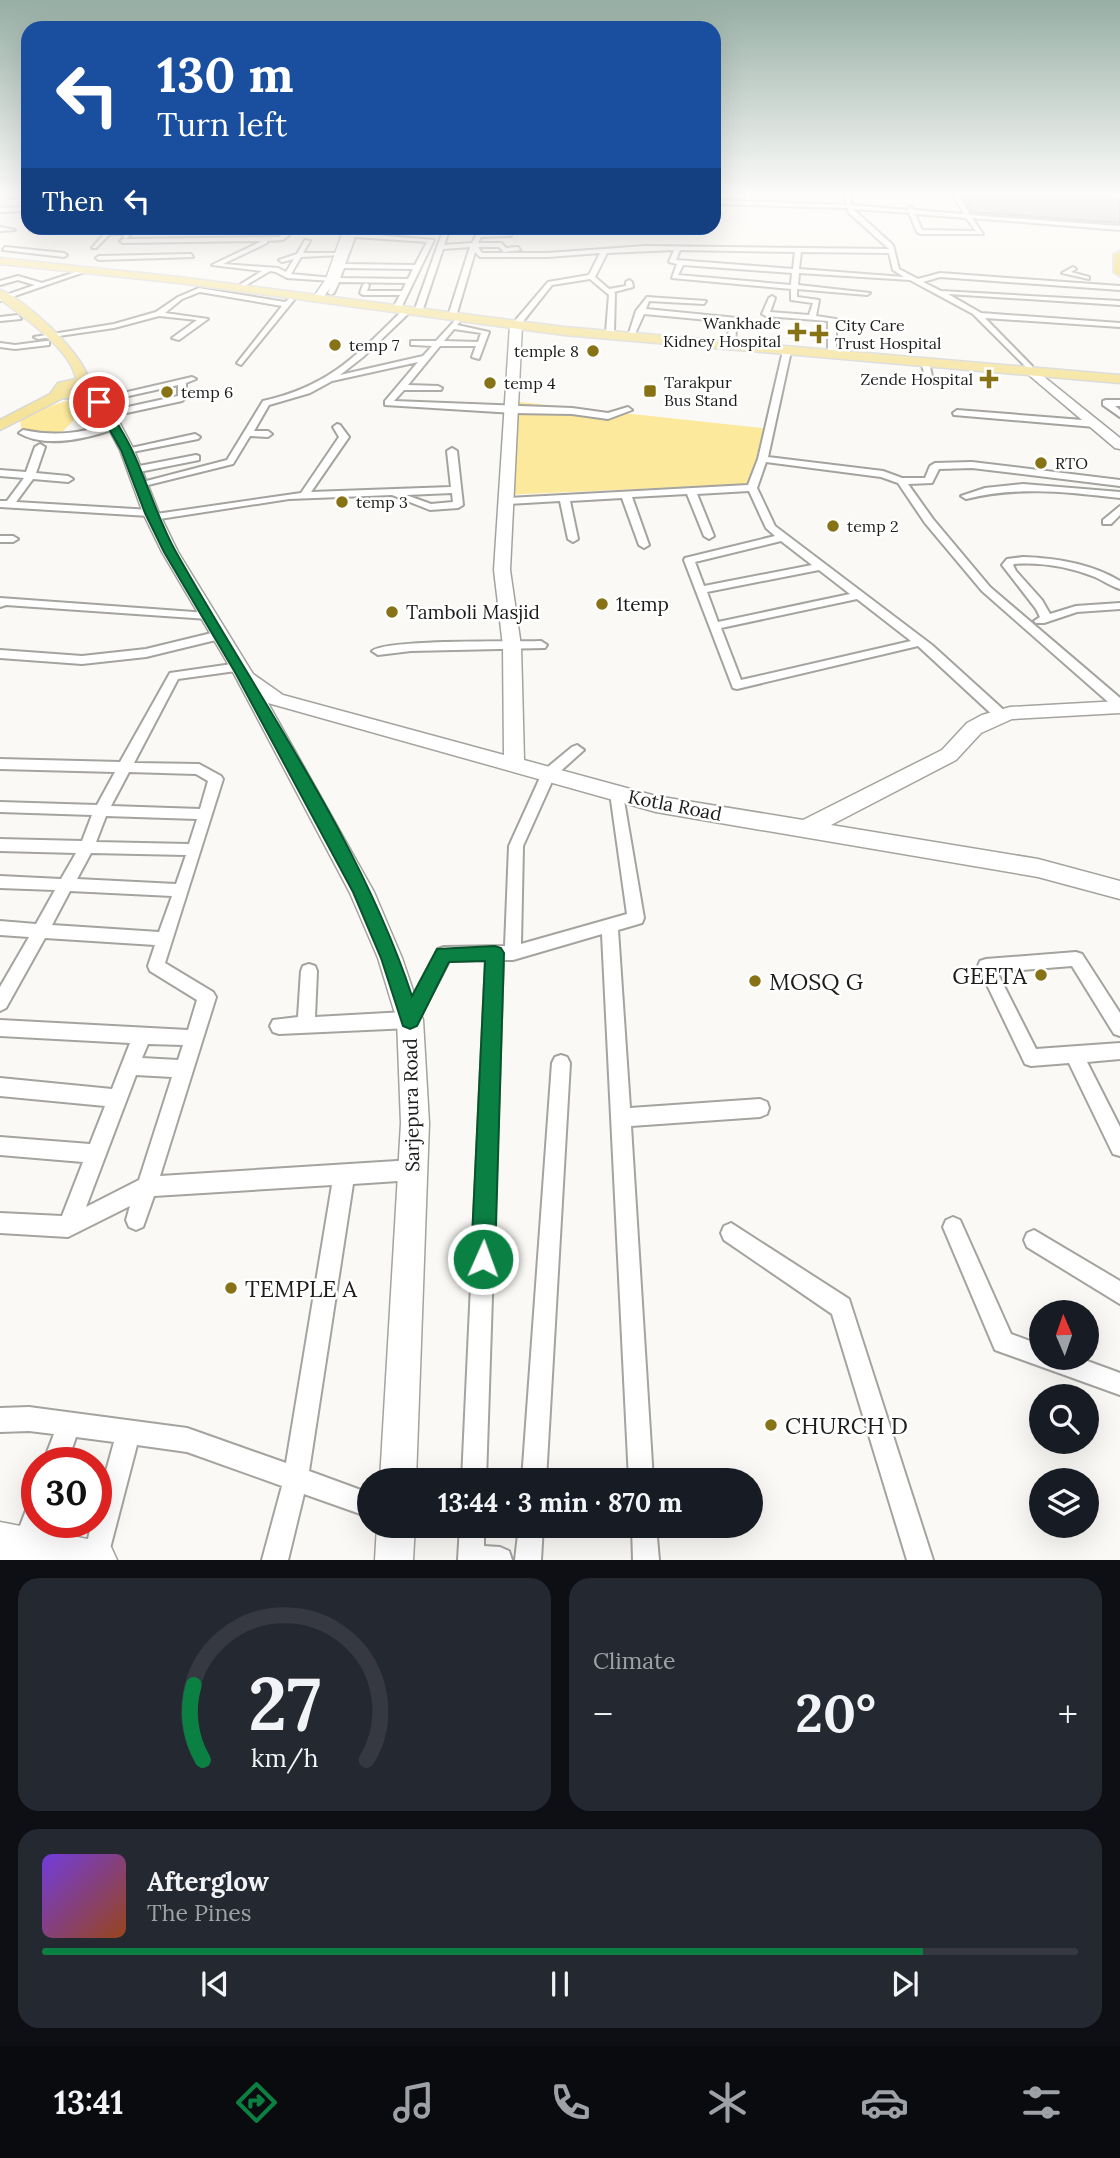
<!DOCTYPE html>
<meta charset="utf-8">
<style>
:root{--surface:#171b24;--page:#242831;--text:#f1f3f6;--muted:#9ea1a6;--line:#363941;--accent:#0b8043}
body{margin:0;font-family:Lora,serif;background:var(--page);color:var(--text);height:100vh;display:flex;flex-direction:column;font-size:26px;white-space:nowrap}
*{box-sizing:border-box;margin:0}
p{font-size:23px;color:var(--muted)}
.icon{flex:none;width:38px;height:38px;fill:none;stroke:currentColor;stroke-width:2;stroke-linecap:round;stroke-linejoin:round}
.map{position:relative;height:1560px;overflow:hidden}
.drawer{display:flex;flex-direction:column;gap:18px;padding:18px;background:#0d0f14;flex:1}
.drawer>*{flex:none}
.top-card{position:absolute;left:21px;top:21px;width:700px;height:214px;border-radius:21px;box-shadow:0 7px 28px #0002;background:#1a4fa0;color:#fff;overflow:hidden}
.needle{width:46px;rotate:358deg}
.controls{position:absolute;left:1029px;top:1300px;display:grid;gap:14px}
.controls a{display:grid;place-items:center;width:70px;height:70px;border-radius:50%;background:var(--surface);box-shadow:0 7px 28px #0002;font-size:35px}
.speed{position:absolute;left:21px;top:1447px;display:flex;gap:14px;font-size:35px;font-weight:700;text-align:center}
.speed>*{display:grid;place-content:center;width:91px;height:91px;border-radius:50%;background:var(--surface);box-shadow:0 7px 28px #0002;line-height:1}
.speed .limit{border:10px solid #d22;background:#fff;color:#111}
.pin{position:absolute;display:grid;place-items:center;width:60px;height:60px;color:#fff;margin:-30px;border:4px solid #fff;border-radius:50%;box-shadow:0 2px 7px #0007}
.me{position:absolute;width:77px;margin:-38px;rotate:2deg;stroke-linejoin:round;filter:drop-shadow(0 0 5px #0008)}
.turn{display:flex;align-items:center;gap:24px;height:147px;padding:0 21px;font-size:32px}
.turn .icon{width:91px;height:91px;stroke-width:2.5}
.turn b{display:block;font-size:49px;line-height:60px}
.then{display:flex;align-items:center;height:66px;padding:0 21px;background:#0003;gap:14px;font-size:26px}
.big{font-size:52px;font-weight:800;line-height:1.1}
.drawer .card{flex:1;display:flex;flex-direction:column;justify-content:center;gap:10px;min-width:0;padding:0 24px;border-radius:21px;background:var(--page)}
.drawer .dial{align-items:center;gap:0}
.dial svg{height:182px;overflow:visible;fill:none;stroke:var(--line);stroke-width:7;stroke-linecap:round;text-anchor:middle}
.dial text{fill:var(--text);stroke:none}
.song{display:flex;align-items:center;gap:21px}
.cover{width:84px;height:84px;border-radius:10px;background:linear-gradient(135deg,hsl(260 70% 55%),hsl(20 70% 35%))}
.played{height:7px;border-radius:4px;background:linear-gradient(90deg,var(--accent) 85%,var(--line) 85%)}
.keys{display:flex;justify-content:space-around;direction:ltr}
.heat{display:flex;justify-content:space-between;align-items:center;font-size:38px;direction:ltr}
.drawer .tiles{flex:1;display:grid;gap:18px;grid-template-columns:1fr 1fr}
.card:last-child{grid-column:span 2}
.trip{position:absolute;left:357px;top:1468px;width:406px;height:70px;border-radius:35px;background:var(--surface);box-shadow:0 7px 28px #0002;font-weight:800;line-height:70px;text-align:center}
.tabs{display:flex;height:112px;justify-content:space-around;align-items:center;background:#090b0e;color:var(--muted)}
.tabs .icon{width:49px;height:49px}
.tabs .on{color:var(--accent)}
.tabs b{font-size:32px;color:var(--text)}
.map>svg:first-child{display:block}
</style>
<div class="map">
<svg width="1120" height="1560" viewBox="0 0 1120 1560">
<rect width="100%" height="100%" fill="#faf9f5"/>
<path fill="#fce99c" d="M82,396l13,9 1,6 -19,6 -16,16 -16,2 -23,-4 -2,-10 18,-11z
M520,402l251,27 -21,55 -245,11 8,-86z"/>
<path fill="#bab9b4" stroke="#959490" stroke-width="2" d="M962,195l138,1 20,4v23l-148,-11z"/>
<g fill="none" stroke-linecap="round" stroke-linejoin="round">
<g stroke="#a4a39f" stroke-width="4">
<path id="street" d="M7,195h21v2l-19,1z
M844,195h6l2,10 56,5 2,-4 4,4 50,4 -11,-19h6l11,20 150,11v4l-148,-12 11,16h-63l-3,-2 -8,-19 -56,-4 40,36 6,24 19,10 22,-6 180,13v4l-180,-13 -17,5 18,9 179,10v4l-172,-11 33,19 139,10v4l-135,-9 47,48v4h-3l-56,-56 -63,-34 -111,-7 -1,12 72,8 -3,2 -70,-6v8l22,3 -3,16 20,3v32l-4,2 -4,-2v-30l-62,-5 -4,-2 7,-16 3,-2 3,2 -5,14 39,3 4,-12 -22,-3v-11l-119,-11 5,-14 -8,-2 5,-12 -67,3 -12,24 14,12 17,-3v-4l3,-2 3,2 1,5 -19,5 1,2 -1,38 -4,2 -4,-2 3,-37 -19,-16 -38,6 -31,39 -7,-2 34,-40 41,-7 11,-22 -52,4h-68l-5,-5 -18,61 -4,2 -4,-2 21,-66 -27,2 -20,60 -4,2 -4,-2 29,-81h6l-6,17 28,-2 5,-9 29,-1 2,-5h4l-1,8 -30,1 -3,6h23l5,5 12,-1 2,3 -16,2 -5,-5h-21l4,6h66l97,-7 244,3 -40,-36 -2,-5 -133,-4v-4l133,5zM915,214l51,4 10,13 -54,-1zM680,250l115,2 -2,17 -117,-9zM801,252l88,1 4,17 11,7 -105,-8zM683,265l109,8 -1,12 -113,-10z
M28,207v4l-28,1v-4z
M0,227l15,3 -15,1z
M33,228h6l-6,4 -3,-2z
M109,228h6l-2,2 20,2 -7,7 -3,-2 2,-3h-15l-14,14h-4z
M292,228l2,3 -11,9 -16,1v2l-44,21 55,4 8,4 8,-13 -12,3 -3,-2 18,-6 8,-14 5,1 -7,12h40l7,-18 3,-2 81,7 -32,66 -4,2 -4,-2 6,-11h-37l-3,-2 3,-8 3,-2 3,2 -2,6h35l4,-8 -67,-1 -5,11 -3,2 -3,-2 4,-12 -45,-3 -11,-6 -6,-1 -27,16 -2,-3 21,-13 -50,-6 50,-24 -139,2 -3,-2 3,-2 156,-2 7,-5h-134l2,-3zM355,237l72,5 -12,23 -70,-1zM342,255l-9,23 -42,-4 10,-17zM344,268l69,1 -5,10 -68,-1z
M5,247l59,6 3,2 -3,2 -61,-7z
M191,254l2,3 -94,3 -3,-2 3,-2z
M1073,267l3,2 -5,3 18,5v2l-27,-6z
M88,268l5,1 -93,32v-4l35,-12 -17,-5 -18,5v-4l18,-5 24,7z
M199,288l86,14 5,-4 4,2 -53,65 -4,-2 45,-57 -82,-14 -18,7 -17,14 43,6 -29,21 -7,-2 25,-18 -38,-4 -45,12 -76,11 -4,-2 80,-13 42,-12 22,-15z
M647,297l59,4 -2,3 -55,-3 -3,8 91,9 -2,24 -4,2 -4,-2 3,-20 -86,-8 -10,22h-6l8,-25z
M404,309l7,2 -48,46 -23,18 83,-19 9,-10 -18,-1h-3v-4h25l23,-25 4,2 -6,7 32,7 -10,27 -7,-2 4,-11h-36l-32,39 30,1 4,2 -1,2h-37l-10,11 178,7 36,5 20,-6 4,3 -24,9 -36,-5 -59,-1 -128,-8v-4l33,-39 -86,19 -22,12 -41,12 -15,26h14l4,3 -4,3 -18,-1 -17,28 -93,23 -5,-3 92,-24 36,-59c67,-15 94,-46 141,-92zM454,329l27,4 -3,9 -34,-1z
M18,315l3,4 -21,2v-4z
M46,341h3v4l-34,4 -15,-2v-4l15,2z
M787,349l4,2 -23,106 115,14 19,7h23l5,-12 5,-3 37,-1 148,18v6l-148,-18 -33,1 -7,14 -24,1 25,35 57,68 130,111v11l-5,-1 -133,-117 -57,-68 -27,-40 -17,-6 -115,-15 -9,26 18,38 157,119 75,68 2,3 -2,3h-10l-79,-73 -181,43 -4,-1 -49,-128 1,-2 90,-22 -9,-8 -17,-37 -52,3 17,42 -5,3 -5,-3 -17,-42 -55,3 17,48 -5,3 -5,-3 -17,-47 -52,3 8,38 -5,3 -5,-3 -8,-38 -53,3 -5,-3 5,-3 241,-13 10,-26 25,-108zM781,541l31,24 -108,21 -9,-24zM819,570l31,24 -132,28 -11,-30zM857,599l54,42 -170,39 -20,-52z
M925,360l4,2 4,19 -7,-2 -5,-17z
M192,377l4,2 -10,4v15l-4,3 -74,16 -4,-3 1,-2 73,-16v-11l-81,18 -4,-3z
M1106,400h14v6h-5l5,4v7l-17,-12v-4z
M957,410l138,11 4,3 -4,3 -141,-12 -1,-2z
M114,423l4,3 -1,2c-28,10 -71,21 -98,5l4,-3c33,7 59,3 91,-7z
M337,424l3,1 9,12 -38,55 140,-5 -4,-36 5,-3 5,3 6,54 -5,3 -28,2 -38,-15 -103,4 -136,21 -4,-1v-3l-149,-9v-6h7l17,-23 -24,-2v-6l26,2 9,-25 5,-3 5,3 -9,26 32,3 5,3 -5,3 -35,-3 -17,23 135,8 5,4 145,-21 38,-56 -6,-10zM452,493l1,9 -22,2 -25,-9z
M195,434l5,3 -2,2 -71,14 -5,-3z
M196,455l3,1v4l-65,13 -5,-3 5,-3z
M1023,484l97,8v6c-53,-6 -102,-12 -154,1l-5,-3 24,-8z
M1120,506v9l-9,9h-8v-4z
M0,536h13l5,3 -5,3h-13z
M1023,557c33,1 69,7 97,24v8c-9,-3 -16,-8 -25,-12 -25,-10 -54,-15 -81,-13l-1,1 3,6 26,29 8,14 26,-8 44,-3v6l-43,3 -33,11h-8l-2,-2 6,-4 -4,-8 -34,-44 5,-6z
M0,598l208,15 6,3 -6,3 -202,-14 -6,2z
M220,631l6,4 -2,3 -78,19 -64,7 -82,-6v-8l82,6 64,-7z
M541,641l6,4 -2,3 -134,3 -33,4 -6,-4c15,-12 141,-9 169,-10z
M239,663l6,4 -2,3 -65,9 -44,84 65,1 22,12 2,3 -58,184 48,29 3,5 -56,179 253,-16 7,3 3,7 -3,7 -7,3 -60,4 -44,287 60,22v24l-65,-23 -16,66h-26l20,-74 -95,-34 -50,-7 -30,115h-24l9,-38h4v-14l18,-66 -38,-5 -9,26h-24l11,-29 -25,-3 -29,1v-24l29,-1 158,21 99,35 46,-278 -178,11 -11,31 -7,3 -7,-3 -3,-7 4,-14 -62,31 -68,-4v-20l62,3 21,-54 -83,-7v-18l90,7 15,-38 -105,-10v-18l112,11 18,-46 -130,-7v-16l188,10 9,-30 -47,-29 -2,-5 7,-21 -110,-7 -39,70 -6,3v-24l29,-50 -29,-2v-14l36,3 19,-34 -55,-2v-12l61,3 15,-26 -76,-2v-12l82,2 10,-26 -92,-3v-10l97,3 18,-33 -115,-3v-10l120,3 50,-89zM129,772l67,2 12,7 -8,28 -89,-3zM106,816l91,3 -8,25 -93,-2zM91,853l95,2 -10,29 -99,-5zM70,891l102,5 -13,36 -107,-7zM148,1044l35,1 -5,15 -36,-2zM136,1075l36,2 -33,103 -53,27z
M577,745l7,5 -30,27 -31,69 -2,98 106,-30 -17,-121 7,-5 5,1 22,129 -2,5 -24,7 12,178 130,-9 7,3 2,6 -2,6 -7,3 -129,9 22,354h-24l-27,-546 -89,26h-10l-17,520h-24l24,-520 -37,1 -33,64 -6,3 -131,6 -6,-2 -3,-6 3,-6 25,-3 3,-46 2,-5 6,-2 6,2 2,5 -2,46 90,-5 33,-63 6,-2 61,-1 4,-100 34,-75 29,-24z
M1076,952l6,2 38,59v23l-6,-2 -42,-68 -75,6 39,77 84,-6v16l-33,3 33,65v29l-7,-2 -44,-91 -38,3 -6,-2 -47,-98 2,-5 6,-2z
M561,1055l6,2 3,6 -24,417h-24l30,-417 3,-6z
M953,1217l7,3 51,114 30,11v13h38l41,15v22l-125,-45 -52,-123 3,-7z
M731,1223l118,76 84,261h-26l-75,-246 -108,-74 -3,-7 3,-7z
M1034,1230l86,51v23l-93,-57 -3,-7 3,-7z
M37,1502v20h9l-11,31 -9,4 -9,-4 -4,-9 15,-39z
M460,1526h24v20l16,1 9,4 3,9h-54z
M519,1526h24l-2,34h-26z
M632,1526h24l3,34h-26z"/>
</g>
<g stroke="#a4a39f" stroke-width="3">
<path id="secondary" d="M344,228h8l-16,51 -15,22h-8l-1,-2 14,-20z
M516,322l6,3 -12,245 11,76 3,114 132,36 147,24 139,-70 25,-27 15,-8 28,-8 110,-6v12l-108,6 -31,14 -25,27 -125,65 207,34 82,22v18l-82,-22 -382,-65 -388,-109 106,189 28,66 21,62 6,103 -13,357h-36l21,-357 -4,-103 -19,-62 -28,-65 -116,-219 -72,-122 -19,-39 -23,-63 -18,-34 -22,-25 6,-4 4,1 25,26 19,36 25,63 19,39 75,122 30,21 221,60 -1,-109 -9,-76 16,-245z
M1033,368l87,70v11l-5,-1 -86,-73 -2,-3z
M0,1522l98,19 13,6 6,13h-117z
M377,1526h38l-2,34h-38z"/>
</g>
<g stroke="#d6d6d6" stroke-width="3">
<path id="primary" d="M0,258l179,19 385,50 556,48v8l-556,-48 -385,-52 -179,-19z
M0,290c27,10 85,65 90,94l6,4 -18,11 -15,-1 -63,32v-10l50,-26 8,-11 18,-4c-5,-30 -53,-62 -76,-80zM75,387l3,1 -12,3z"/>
</g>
<g stroke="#d6d6d6" stroke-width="4">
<path id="highway" d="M1120,251v25l-6,-4v-17z"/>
</g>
<use href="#street" fill="#fff" fill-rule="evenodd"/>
<use href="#secondary" fill="#fff" fill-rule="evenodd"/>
<use href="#primary" fill="#f5e39a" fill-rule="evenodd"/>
<use href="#highway" fill="#eed157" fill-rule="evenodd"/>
</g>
<linearGradient id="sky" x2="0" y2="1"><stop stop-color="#96aea4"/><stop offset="0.47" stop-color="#fdfcfa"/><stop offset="1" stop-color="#fdfcfa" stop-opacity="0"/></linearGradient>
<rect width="1120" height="413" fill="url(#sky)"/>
<path fill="#0b8043" stroke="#07532c" stroke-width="2" d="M96,400h6c11,16 22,33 30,50 16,34 26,70 44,102 81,144 184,287 236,444l25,-47 58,-3 6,2 3,5 -9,306 -4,8 -8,4 -9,-4 -3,-8 14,-298 -36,1 -32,64 -7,3 -7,-3 -22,-68 -28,-66 -117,-218 -72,-122 -19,-39 -24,-63 -27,-48z"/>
<g fill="#877316" stroke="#fff" stroke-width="2.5">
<path d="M793.5 321.5h7v7h7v7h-7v7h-7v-7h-7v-7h7z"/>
<path d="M815.5 323.5h7v7h7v7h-7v7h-7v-7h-7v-7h7z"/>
<circle cx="335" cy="345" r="7"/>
<circle cx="593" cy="351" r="7"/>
<path d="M985.5 368.5h7v7h7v7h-7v7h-7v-7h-7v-7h7z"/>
<circle cx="490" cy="383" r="7"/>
<rect x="643" y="384" width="14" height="14" rx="3.5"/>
<circle cx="167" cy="392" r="7"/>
<circle cx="1041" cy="463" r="7"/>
<circle cx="342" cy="502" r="7"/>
<circle cx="833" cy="526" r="7"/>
<circle cx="602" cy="604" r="7"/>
<circle cx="392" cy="612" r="7"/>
<circle cx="1041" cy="975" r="7"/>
<circle cx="755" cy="981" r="7"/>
<circle cx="231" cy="1288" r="7"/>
<circle cx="771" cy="1425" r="7"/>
</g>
<g text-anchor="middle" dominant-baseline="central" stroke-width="5" stroke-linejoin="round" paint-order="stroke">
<g font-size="16" fill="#1c1c1a" stroke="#fff" text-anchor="start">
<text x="781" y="323" text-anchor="end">Wankhade<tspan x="781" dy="18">Kidney Hospital</tspan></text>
<text x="835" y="325">City Care<tspan x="835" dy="18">Trust Hospital</tspan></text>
<text x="349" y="345">temp 7</text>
<text x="579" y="351" text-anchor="end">temple 8</text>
<text x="973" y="379" text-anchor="end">Zende Hospital</text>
<text x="664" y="382">Tarakpur<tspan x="664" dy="18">Bus Stand</tspan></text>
<text x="504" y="383">temp 4</text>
<text x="181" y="392">temp 6</text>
<text x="1055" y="463">RTO</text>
<text x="356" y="502">temp 3</text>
<text x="847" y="526">temp 2</text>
</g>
<g font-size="19" fill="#1c1c1a" stroke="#fff" text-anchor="start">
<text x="616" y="604">1temp</text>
<text x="406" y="612">Tamboli Masjid</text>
</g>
<g font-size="19" fill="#1c1c1a" stroke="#fff">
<text transform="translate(675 805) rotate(11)">Kotla Road</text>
<text transform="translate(411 1105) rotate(-91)">Sarjepura Road</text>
</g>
<g font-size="23" fill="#1c1c1a" stroke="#fff" text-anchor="start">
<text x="1027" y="975" text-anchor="end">GEETA</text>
<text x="769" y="981">MOSQ G</text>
<text x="245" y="1288">TEMPLE A</text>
<text x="785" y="1425">CHURCH D</text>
</g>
</g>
</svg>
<div class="controls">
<a><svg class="needle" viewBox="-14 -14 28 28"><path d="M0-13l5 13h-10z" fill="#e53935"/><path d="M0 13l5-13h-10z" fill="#9ea1a6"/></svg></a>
<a><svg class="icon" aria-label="search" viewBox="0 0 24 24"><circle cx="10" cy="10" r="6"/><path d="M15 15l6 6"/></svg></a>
<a><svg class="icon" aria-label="layers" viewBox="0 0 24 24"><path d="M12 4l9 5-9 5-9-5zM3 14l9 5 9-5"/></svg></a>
</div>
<div class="speed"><div class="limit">30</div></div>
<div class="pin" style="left:99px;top:402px;background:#d93025"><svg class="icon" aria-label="arrive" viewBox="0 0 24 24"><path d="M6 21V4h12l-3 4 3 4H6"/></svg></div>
<svg class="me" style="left:483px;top:1259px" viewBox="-20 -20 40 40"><circle r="17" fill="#0b8043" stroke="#fff" stroke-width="3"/><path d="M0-11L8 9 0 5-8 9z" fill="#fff"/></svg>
<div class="trip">13:44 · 3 min · 870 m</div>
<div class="top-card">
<div class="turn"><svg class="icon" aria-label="left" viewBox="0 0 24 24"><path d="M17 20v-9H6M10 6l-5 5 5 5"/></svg><div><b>130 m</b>Turn left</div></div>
<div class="then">Then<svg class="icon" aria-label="left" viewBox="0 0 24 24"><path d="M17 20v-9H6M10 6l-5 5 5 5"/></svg></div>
</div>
</div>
<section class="drawer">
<div class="tiles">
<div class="card dial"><svg viewBox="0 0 100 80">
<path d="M14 69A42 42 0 1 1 86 69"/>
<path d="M14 69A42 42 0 0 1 10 36" stroke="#0b8043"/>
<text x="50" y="56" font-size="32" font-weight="700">27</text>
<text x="50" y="72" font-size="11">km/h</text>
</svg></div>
<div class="card"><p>Climate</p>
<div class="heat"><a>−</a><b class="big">20°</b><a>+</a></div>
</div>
<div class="card">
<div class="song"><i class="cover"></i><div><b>Afterglow</b><p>The Pines</p></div></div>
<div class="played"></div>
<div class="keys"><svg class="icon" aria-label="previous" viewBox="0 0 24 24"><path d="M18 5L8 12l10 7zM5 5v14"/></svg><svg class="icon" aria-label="pause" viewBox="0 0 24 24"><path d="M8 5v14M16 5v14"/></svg><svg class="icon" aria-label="next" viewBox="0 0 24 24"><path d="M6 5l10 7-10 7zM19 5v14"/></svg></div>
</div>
</div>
</section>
<nav class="tabs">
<b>13:41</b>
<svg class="icon on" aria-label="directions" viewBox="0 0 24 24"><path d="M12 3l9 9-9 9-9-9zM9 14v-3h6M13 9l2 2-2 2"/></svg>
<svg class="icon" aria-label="music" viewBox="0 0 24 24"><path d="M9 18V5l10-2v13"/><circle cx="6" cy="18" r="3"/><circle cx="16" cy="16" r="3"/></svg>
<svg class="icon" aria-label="phone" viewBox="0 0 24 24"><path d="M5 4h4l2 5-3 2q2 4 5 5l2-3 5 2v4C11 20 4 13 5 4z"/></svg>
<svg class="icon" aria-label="climate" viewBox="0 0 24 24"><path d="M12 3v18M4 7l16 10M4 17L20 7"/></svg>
<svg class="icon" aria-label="car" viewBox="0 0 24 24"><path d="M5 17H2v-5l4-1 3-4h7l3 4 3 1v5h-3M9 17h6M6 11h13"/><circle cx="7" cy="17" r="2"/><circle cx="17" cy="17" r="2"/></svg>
<svg class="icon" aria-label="filters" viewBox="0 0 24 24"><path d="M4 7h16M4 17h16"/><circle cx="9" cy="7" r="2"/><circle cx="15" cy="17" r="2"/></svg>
</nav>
